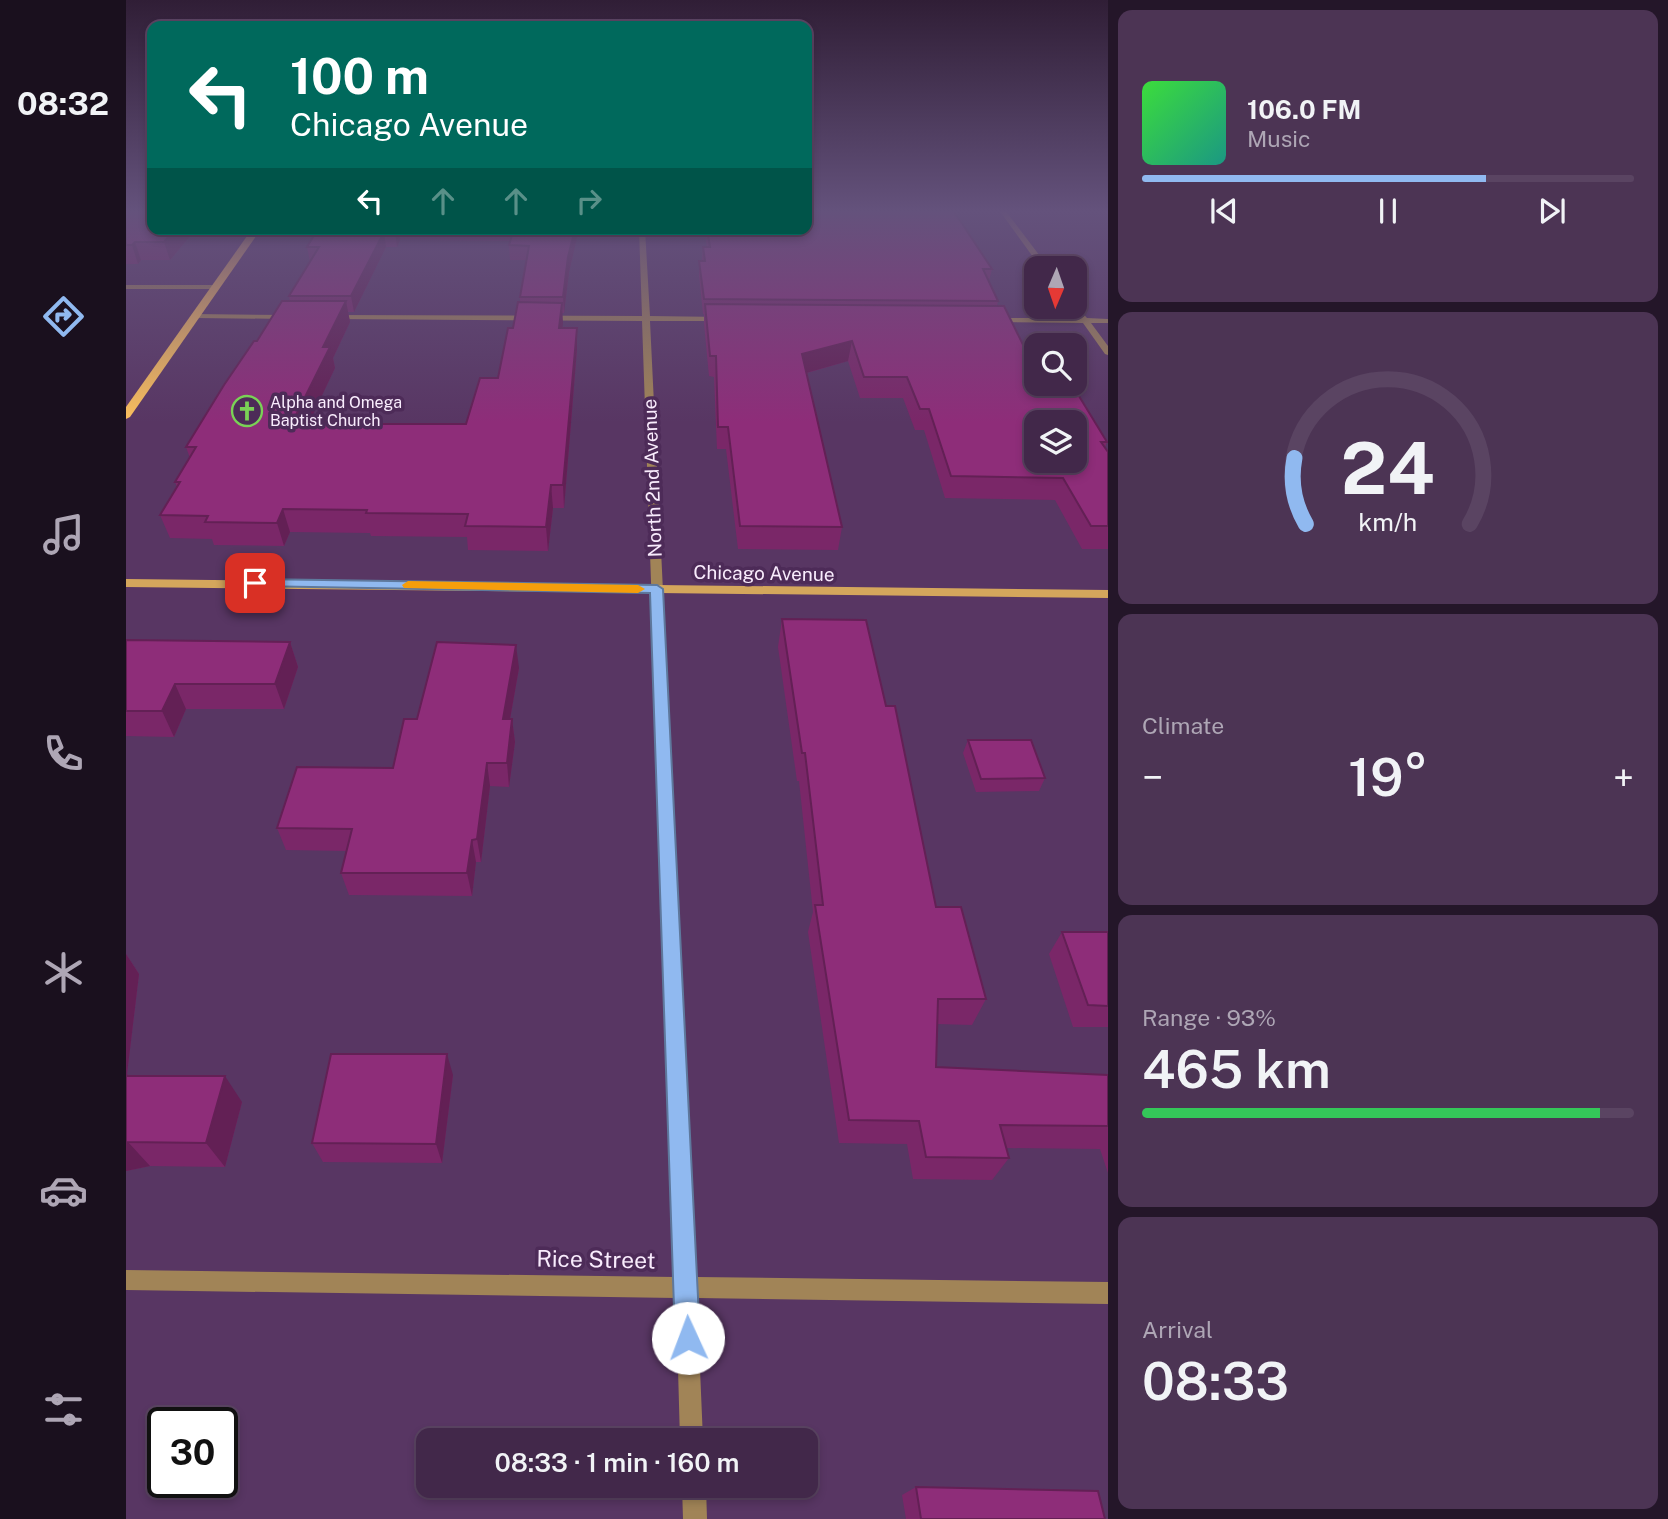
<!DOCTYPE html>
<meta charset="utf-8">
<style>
:root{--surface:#42284a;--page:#4c3454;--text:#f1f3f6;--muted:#aea6b5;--line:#5a4462;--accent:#90b9f0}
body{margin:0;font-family:"Public Sans",sans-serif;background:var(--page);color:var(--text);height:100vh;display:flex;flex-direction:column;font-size:26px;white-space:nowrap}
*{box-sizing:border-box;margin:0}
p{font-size:23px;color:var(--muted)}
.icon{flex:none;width:38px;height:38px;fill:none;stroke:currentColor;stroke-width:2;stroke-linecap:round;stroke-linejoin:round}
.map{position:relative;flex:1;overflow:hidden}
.sheet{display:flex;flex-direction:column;gap:10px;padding:10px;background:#241629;width:560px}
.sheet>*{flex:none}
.top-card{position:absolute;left:21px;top:21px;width:665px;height:214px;border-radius:14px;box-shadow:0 4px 10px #0003,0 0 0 2px var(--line);background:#00695c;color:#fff;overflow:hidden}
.needle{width:46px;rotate:182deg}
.fabs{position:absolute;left:898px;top:256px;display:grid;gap:14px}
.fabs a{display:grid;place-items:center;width:63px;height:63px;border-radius:14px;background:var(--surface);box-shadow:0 4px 10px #0003,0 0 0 2px var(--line);font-size:35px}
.speed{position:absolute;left:21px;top:1407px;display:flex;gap:14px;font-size:35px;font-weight:700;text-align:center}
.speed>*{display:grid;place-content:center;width:91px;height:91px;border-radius:50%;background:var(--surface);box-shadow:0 4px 10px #0003,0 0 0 2px var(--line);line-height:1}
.speed .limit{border:4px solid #111;border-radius:10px;background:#fff;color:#111}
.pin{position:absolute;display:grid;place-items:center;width:60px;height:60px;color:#fff;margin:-30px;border-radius:14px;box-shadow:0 4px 10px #0006}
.me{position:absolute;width:77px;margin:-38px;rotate:358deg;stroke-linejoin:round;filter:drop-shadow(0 0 5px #0008)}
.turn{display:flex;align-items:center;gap:24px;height:147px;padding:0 28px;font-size:32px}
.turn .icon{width:91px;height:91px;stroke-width:2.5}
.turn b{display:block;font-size:49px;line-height:60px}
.lanes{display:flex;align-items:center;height:66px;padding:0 28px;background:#0003;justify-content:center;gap:35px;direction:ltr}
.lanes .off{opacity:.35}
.big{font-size:52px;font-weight:600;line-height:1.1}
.sheet .card{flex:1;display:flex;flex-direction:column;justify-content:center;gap:10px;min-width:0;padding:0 24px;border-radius:14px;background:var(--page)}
.sheet .dial{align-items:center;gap:0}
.dial svg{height:182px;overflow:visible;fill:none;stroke:var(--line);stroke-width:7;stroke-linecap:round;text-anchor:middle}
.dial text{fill:var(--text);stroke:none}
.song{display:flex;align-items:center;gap:21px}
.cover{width:84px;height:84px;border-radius:10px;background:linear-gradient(135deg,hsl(120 70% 55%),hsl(170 70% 35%))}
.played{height:7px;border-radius:4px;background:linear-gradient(90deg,var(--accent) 70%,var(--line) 70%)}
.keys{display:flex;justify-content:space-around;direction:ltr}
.heat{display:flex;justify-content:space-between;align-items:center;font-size:38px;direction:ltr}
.charge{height:10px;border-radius:5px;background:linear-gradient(90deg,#34c759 93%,var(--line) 0)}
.trip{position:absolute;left:290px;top:1428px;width:402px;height:70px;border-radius:14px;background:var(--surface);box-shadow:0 4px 10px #0003,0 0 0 2px var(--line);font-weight:600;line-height:70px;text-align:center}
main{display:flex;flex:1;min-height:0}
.tabs{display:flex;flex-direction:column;width:126px;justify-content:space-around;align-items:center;background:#1a101e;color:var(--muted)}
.tabs .icon{width:49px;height:49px}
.tabs .selected{color:var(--accent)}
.tabs b{font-size:32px;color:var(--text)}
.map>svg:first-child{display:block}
</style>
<main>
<nav class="tabs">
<b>08:32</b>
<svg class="icon selected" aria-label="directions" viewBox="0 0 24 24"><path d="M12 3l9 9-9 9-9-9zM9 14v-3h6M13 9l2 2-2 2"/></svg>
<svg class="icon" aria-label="music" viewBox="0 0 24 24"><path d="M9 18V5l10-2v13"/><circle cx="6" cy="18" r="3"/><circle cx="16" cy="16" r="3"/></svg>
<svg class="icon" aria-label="phone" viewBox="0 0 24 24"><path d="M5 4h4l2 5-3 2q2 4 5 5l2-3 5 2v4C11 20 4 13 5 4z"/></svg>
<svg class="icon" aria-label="climate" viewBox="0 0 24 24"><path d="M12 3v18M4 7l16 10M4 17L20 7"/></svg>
<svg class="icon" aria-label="car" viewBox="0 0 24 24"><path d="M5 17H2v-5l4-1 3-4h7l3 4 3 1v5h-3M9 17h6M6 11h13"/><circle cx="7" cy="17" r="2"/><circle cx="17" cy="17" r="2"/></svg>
<svg class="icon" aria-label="filters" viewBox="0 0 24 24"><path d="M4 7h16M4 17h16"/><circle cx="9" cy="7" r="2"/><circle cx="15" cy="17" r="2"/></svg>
</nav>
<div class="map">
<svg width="982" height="1519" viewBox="0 0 982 1519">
<rect width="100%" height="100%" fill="#583663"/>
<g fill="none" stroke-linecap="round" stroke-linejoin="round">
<path fill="#a18457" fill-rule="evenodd" d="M873,210h6l44,58h-8z
M513,229h6l5,87 73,1 4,2 -4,2h-73l46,956 412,5v22l-411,-6 6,142h-23l-4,-142 -550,-8v-20l549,7 -33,-956 -312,-2 -4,-2 4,-2 312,1z
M0,285h90l4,2 -4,2h-90z
M948,304l13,14 21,1v4h-17l17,23v9l-3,-1 -22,-31 -88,-1 -4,-2 4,-2h84l-9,-12h4z
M67,314l96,1 4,2 -4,2 -93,-1 -4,-2z
M556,1486h24l1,33h-24z"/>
<path fill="#d4a65c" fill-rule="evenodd" d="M0,579l982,11v8l-982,-11z"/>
<path fill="#fbbf5d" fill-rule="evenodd" d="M126,229h9l-131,188 -4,2v-12z"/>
</g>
<path fill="#7a2768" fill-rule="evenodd" d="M0,210l26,19h44l-26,31h-29l-3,4h-12z
M192,229h261l-10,43 -5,41h-2v15l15,21 -13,159h-11l-5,43 -80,-1 -1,-13 -96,-1 -1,-3 -80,-1 -6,14 -70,-1 -2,-6 -42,-1 -10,-23 17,-28 -2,-5 15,-24 -4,-11 71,-106 33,-40 -1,-5 21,-34 -3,-15zM274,240l110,1 -1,4 1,15h17l-7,37v5l-22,76 -32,46h-101l-56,-2 26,-54 -2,-10 17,-36 -2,-10h6l32,-65h11z
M578,229h103l185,40 -3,12 9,20 -1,5 30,47 80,89 -2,5 3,5v97h-26l-27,-49 -110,-2 -21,-68h-9l-12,-32h-43l-12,-37 -41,12 35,154 -4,23 -100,-1 -12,-100h-9l-3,-72 -5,-1 -5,-52v-10h-1l-4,-39v-14h3l1,-14h4z
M656,619l104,87 50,201 50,92 -14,26 -35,-1 -1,43 172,8v98l-8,-24 -94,-1 3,10 -17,22 -79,-1 -6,-35 -68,-1 -31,-211 5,-20 -14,-131h-2l-19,-134z
M0,640l164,2 8,25 -14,42h-98l-12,28 -48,-1z
M393,668l-9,51h2l3,23 -6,45 -19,-1 -9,76h-5l-4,34 -123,-1 -8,-22 5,-22 -60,-1 -9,-22 116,-60 24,-49z
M842,740l77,38 -6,13 -63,1 -13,-39z
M936,932h46v95h-35l-24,-73z
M0,954l13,20 -12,100 2,2 113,26 -17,65 -75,-1 -24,5z
M327,1075l-11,88 -119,-1 -11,-19z
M790,1487l189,32h-199l-4,-24z"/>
<path fill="#632055" d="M49,229h21l-26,31 -6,-18z
M270,229h2l2,11 -3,7 -2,-15z
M449,229h4l-10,43 -5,41 -1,-16 5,-40z
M258,232l2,15 -32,65 -3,-16z
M9,242l6,18 -3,4 -6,-19z
M220,301l4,21 -17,36 2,10 -36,76 -6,-23 30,-74z
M436,303l1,20 -3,25 -1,-20z
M451,328v21l-13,159 -1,-23z
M726,341l-4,20 -49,14 3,-21z
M425,485l2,23 -5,43 -2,-24z
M157,509l7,23 -6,14 -7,-23z
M164,642l8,25 -14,42 -9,-25z
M390,645l3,23 -13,74 -3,-23z
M49,684l11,25 -12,28 -12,-26z
M386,719l3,23 -6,45 -2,-24z
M361,763l3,23 -9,76 -4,-23z
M346,840l4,22 -4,34 -5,-23z
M0,954l13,20 -12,100 18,21 -19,-13z
M321,1054l6,21 -11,88 -6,-19z
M99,1076l17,26 -17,65 -19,-24z
M0,1142h2l22,24 -24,5z"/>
<path fill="#8e2d79" stroke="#632055" stroke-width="2" fill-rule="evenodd" d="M0,210h26v19h23l-11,13h-29l-3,3h-6z
M681,210h146l39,59h-9l15,32 -294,-2 -5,-38h6l-2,-14h7l-3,-18h100z
M192,229h78l-1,3h-11l-33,64h-62l30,-49h-12z
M388,229h61l-7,28 -5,40h-43l9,-51 -20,-1z
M156,301h64l-23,46h7l-37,74 72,3h101l14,-46h18l10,-50h5l5,-26 44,1 -3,25h18l-14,157h-12l-5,42 -81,-1 3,-12 -102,-1 1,-3 -84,-1 -6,14 -72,-1 3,-6 -48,-1 20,-33h-5l21,-35h-10l38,-62 30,-44h3z
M579,304l299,2 23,47h9v30h35l36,59h-6l7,10v74h-17l-28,-48 -112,-2 -22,-67h-9l-13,-32h-43l-12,-36 -50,13 40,173 -102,-1 -12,-99h-10l-2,-71h-6zM910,422h38v38h-38z
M656,619l84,1 20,86h9l41,201h25l25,92h-48l-2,68 172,8v51l-108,-1 9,33 -83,-1 -7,-36 -70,-1 -34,-215h8l-18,-152h-3z
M0,640l164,2 -15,42h-100l-13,27h-36z
M311,642l79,3 -13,74h9l-5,44h-20l-10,76 -5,1 -5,33h-126l11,-44 -75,-1 20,-61 96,1 11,-49h13z
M842,740h63l14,38 -64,1z
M936,932h46v74l-20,-1z
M205,1054h116l-11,90 -124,-1z
M0,1076h99l-19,67 -80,-1z
M790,1487l182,4 7,28h-184z"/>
<linearGradient id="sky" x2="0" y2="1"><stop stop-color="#301e36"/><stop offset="0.5" stop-color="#64527c"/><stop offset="1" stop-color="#64527c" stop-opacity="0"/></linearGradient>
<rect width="982" height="422" fill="url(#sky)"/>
<path fill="#90b9f0" stroke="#5e789c" stroke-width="2" d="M129,579l402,6 6,4 37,749 -4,8 -8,4 -9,-4 -4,-8 -25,-745 -400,-7v-6z"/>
<path fill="#f59e0b" d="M282,581l230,4 7,4 -7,4 -234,-5 -2,-3z"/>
<defs>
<g id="church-ring" transform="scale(1.575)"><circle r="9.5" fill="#4d2b58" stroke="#7ad156" stroke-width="1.5"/><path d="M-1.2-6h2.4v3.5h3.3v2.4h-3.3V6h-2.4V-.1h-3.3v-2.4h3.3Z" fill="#7ad156"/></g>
</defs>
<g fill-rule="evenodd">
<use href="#church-ring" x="121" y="411"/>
</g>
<g text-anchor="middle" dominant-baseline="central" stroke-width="7" stroke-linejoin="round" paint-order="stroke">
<g font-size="16" fill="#f9ecfd" stroke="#4d2b58" text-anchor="start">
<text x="144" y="402">Alpha and Omega<tspan x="144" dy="18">Baptist Church</tspan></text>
</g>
<g font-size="19" fill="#f9ecfd" stroke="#4d2b58">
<text transform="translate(526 478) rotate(-92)">North 2nd Avenue</text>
<text transform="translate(638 573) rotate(1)">Chicago Avenue</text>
</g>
<g font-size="23" fill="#f9ecfd" stroke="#4d2b58">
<text transform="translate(470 1259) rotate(1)">Rice Street</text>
</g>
</g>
</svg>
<div class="fabs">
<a><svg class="needle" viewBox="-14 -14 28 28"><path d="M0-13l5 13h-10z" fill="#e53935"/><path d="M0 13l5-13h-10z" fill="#aea6b5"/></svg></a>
<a><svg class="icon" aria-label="search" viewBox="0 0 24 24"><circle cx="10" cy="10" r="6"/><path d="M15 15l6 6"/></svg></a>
<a><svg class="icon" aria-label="layers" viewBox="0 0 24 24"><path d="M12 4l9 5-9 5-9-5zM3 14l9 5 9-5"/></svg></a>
</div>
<div class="speed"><div class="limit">30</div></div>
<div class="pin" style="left:129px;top:583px;background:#d93025"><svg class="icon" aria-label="arrive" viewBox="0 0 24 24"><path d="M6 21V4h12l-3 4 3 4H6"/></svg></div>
<svg class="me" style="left:562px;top:1338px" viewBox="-20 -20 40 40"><circle r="19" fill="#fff"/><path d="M0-13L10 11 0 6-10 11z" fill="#90b9f0"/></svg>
<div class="trip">08:33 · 1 min · 160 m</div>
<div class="top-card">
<div class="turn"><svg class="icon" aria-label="left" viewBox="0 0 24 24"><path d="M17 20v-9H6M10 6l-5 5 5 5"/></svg><div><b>100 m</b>Chicago Avenue</div></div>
<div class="lanes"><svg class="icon" aria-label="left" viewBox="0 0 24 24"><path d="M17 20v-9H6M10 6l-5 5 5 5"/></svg><svg class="icon off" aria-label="ahead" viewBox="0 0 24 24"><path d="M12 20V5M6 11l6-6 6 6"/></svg><svg class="icon off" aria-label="ahead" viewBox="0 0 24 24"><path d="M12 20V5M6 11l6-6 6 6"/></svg><svg class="icon off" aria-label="right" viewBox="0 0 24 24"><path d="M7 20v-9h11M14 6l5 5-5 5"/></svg></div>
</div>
</div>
<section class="sheet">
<div class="card">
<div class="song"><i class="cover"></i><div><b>106.0 FM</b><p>Music</p></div></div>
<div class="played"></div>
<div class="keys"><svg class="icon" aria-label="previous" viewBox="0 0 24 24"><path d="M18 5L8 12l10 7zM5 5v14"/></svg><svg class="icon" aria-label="pause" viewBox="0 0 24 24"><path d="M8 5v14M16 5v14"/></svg><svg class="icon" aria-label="next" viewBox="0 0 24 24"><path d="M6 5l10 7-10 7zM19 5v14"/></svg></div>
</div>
<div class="card dial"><svg viewBox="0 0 100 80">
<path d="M14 69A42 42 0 1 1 86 69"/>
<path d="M14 69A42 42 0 0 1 9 40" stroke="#90b9f0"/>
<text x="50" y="56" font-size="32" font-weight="700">24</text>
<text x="50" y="72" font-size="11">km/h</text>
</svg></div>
<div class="card"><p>Climate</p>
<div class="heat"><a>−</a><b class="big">19°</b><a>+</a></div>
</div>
<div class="card"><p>Range · 93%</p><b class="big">465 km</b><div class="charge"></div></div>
<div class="card"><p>Arrival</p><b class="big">08:33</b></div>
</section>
</main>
